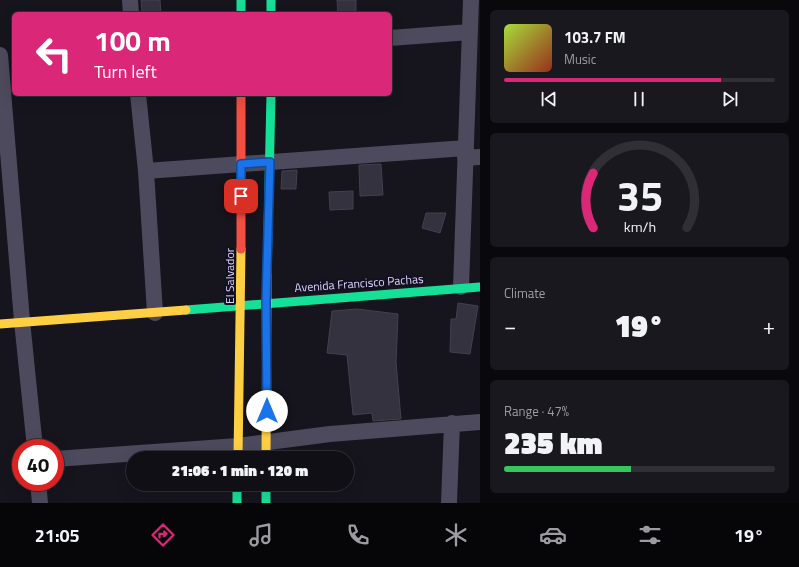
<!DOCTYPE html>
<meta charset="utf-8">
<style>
:root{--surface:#100f16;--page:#19181f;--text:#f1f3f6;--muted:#9c9ca1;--line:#302f35;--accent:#db2777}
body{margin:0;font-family:"Titillium Web",sans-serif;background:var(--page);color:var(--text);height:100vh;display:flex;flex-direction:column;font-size:15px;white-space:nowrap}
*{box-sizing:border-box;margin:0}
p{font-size:13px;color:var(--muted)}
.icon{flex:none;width:22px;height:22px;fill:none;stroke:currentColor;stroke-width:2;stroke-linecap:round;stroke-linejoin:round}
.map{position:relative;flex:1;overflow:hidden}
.drawer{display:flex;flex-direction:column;gap:10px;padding:10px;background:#09080c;width:319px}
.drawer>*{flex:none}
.hud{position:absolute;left:12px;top:12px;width:380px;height:84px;border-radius:6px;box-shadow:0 4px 16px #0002,0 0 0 1px var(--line);background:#db2777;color:#fff;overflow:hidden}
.speed{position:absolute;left:12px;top:439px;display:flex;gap:8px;font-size:20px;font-weight:700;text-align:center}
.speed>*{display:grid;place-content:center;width:52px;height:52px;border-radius:50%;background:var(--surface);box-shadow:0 4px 16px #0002,0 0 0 1px var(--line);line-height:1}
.speed .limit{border:6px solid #d22;background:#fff;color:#111}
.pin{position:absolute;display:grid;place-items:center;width:34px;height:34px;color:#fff;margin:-17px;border-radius:8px;box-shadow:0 2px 6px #0006}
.me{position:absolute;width:44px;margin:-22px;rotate:0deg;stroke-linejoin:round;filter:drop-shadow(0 0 3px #0008)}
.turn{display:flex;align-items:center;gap:14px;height:84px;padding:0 16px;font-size:18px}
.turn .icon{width:52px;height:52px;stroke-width:2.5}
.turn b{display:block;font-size:28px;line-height:34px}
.big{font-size:30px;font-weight:800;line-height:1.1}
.drawer .tile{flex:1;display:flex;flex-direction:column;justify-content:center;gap:6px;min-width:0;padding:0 14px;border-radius:6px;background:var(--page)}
.drawer .dial{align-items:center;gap:0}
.dial svg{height:104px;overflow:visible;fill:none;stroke:var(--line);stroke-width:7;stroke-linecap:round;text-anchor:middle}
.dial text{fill:var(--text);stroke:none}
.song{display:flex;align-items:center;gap:12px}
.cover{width:48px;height:48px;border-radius:6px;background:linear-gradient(135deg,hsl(80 70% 55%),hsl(10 70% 35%))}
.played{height:4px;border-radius:2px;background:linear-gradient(90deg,var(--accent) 80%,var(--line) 80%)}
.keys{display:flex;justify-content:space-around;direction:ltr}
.heat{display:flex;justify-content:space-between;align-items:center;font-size:22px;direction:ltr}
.charge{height:6px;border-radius:3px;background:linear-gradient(90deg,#34c759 47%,var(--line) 0)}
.trip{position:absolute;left:126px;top:451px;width:228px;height:40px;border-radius:20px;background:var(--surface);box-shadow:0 4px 16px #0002,0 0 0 1px var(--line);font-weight:800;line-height:40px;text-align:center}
.menu{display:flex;height:64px;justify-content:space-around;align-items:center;background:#060609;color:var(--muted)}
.menu .icon{width:28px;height:28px}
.menu .selected{color:var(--accent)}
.menu b{font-size:18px;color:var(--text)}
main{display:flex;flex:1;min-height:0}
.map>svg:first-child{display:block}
</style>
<main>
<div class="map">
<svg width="480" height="503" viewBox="0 0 480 503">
<rect width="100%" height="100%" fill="#16141d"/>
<path fill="#35323f" stroke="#434050" d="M141,0h19l1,14h-19z
M337,0h19v14h-18z
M381,164l2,31 -23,1 -1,-31z
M297,170l-1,19h-15l1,-18z
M353,191v18l-23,1 -1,-18z
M426,213h20l-6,20 -18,-5z
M458,303l20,3 -8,48 -20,-2 1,-33h5z
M357,309l41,5 -2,48 5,57 -28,2 -1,-8 -19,2 -6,-60 -20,-2 5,-42z"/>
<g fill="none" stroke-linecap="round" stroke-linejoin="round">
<path stroke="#4c4a5c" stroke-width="16" d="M130,0l1,14
M390,38l80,-6
M0,55l22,266 13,127
M138,94l8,77 9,142
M465,158l15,-1
M146,171l320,-23
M461,287l10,-287
M55,459l183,-13 92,-12 150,-12
M38,482l2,21
M449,503l3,-80"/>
<path stroke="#16e098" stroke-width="9" d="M241,0v14
M271,0v14
M267,276l4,-182
M186,310l294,-23
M237,484v19
M266,484v19"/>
<path stroke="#ffcf43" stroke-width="9" d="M0,324l186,-14
M238,458l3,-209
M266,458l1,-182"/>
<path stroke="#f24e42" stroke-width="9" d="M241,94v155"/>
</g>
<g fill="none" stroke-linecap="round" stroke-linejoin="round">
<g stroke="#114b97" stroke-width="10">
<path id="route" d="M241,196v-32l29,-2 -4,140 1,109"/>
</g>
<use href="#route" stroke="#1a73e8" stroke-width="7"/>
</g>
<g text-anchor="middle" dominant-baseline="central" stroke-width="4" stroke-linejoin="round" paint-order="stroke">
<g font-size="12" fill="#dbd6fa" stroke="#141021">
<text transform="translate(229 276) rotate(-90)">El Salvador</text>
<text transform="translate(359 283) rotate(-4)">Avenida Francisco Pachas</text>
</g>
</g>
</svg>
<div class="speed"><div class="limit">40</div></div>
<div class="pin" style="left:241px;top:196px;background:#d93025"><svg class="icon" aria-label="arrive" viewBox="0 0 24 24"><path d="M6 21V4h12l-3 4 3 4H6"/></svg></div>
<svg class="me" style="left:267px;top:411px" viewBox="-20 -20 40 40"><circle r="19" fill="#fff"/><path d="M0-13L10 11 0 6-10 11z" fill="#1a73e8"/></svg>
<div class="trip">21:06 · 1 min · 120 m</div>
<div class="hud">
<div class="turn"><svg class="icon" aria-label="left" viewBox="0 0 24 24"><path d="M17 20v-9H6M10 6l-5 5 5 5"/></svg><div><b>100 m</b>Turn left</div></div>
</div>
</div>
<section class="drawer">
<div class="tile">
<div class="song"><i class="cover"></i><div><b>103.7 FM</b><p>Music</p></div></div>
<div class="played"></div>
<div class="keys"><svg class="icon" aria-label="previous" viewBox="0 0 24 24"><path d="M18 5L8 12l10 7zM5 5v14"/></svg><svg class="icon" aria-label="pause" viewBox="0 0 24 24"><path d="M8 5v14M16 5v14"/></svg><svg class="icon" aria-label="next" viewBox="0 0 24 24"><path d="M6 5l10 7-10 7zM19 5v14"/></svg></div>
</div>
<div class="tile dial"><svg viewBox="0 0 100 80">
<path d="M14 69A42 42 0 1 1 86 69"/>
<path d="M14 69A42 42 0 0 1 14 27" stroke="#db2777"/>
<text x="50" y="56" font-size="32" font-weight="700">35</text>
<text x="50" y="72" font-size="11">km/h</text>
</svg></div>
<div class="tile"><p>Climate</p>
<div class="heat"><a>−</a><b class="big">19°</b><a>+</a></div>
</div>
<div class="tile"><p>Range · 47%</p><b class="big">235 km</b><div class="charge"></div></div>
</section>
</main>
<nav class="menu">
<b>21:05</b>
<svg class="icon selected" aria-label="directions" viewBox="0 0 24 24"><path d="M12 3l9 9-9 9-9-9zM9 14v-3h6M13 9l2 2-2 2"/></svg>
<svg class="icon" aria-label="music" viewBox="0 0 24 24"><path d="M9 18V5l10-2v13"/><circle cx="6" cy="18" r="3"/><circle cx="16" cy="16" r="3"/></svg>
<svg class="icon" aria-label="phone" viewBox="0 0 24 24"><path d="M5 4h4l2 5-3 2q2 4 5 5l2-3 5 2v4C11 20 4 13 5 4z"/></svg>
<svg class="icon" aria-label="climate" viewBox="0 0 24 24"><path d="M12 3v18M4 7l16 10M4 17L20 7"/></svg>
<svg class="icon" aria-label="car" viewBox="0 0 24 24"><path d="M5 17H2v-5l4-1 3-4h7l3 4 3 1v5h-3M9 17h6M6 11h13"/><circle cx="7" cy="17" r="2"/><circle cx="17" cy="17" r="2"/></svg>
<svg class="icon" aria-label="filters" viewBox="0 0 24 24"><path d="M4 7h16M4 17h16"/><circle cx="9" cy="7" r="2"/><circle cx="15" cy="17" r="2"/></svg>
<b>19°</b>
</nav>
